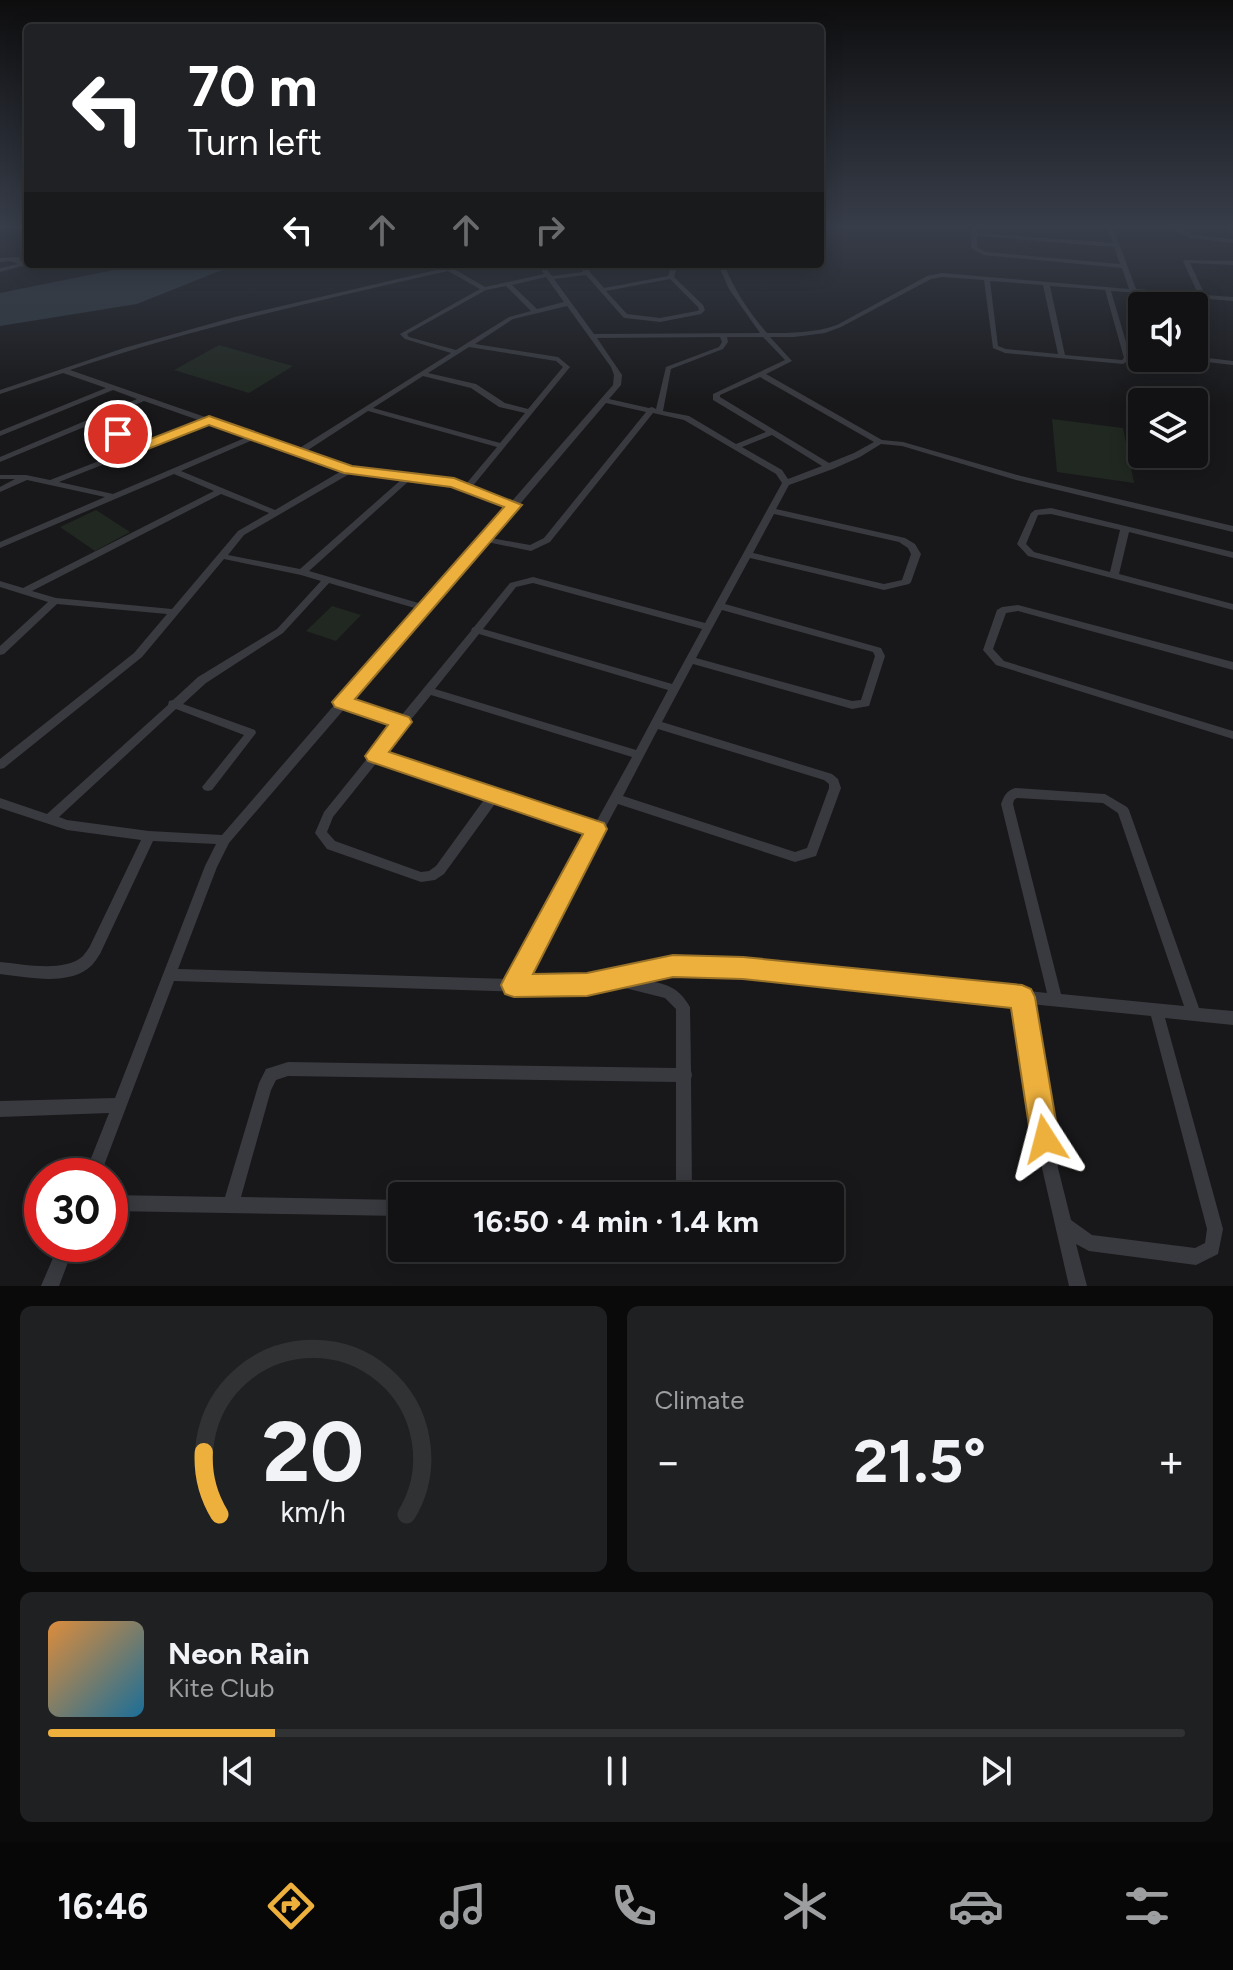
<!DOCTYPE html>
<meta charset="utf-8">
<style>
:root{--surface:#121214;--page:#1f2022;--text:#f1f3f6;--muted:#9c9ea0;--line:#313234;--accent:#edb03d}
body{margin:0;font-family:Figtree,sans-serif;background:var(--page);color:var(--text);height:100vh;display:flex;flex-direction:column;font-size:30px;white-space:nowrap}
*{box-sizing:border-box;margin:0}
p{font-size:26px;color:var(--muted)}
.icon{flex:none;width:44px;height:44px;fill:none;stroke:currentColor;stroke-width:2;stroke-linecap:round;stroke-linejoin:round}
.map{position:relative;height:1286px;overflow:hidden}
.details{display:flex;flex-direction:column;gap:20px;padding:20px;background:#0a0a0b;flex:1}
.details>*{flex:none}
.banner{position:absolute;left:24px;top:24px;width:800px;height:244px;border-radius:8px;box-shadow:0 4px 20px #0003,0 0 0 2px var(--line);background:#202124;color:#fff;overflow:hidden}
.buttons{position:absolute;left:1128px;top:292px;display:grid;gap:16px}
.buttons a{display:grid;place-items:center;width:80px;height:80px;border-radius:8px;background:var(--surface);box-shadow:0 4px 20px #0003,0 0 0 2px var(--line);font-size:40px}
.speed{position:absolute;left:24px;top:1158px;display:flex;gap:16px;font-size:40px;font-weight:700;text-align:center}
.speed>*{display:grid;place-content:center;width:104px;height:104px;border-radius:50%;background:var(--surface);box-shadow:0 4px 20px #0003,0 0 0 2px var(--line);line-height:1}
.speed .limit{border:12px solid #d22;background:#fff;color:#111}
.pin{position:absolute;display:grid;place-items:center;width:68px;height:68px;color:#fff;margin:-34px;border:4px solid #fff;border-radius:50%;box-shadow:0 2px 8px #0007}
.me{position:absolute;width:88px;margin:-44px;rotate:351deg;stroke-linejoin:round;filter:drop-shadow(0 0 6px #0008)}
.turn{display:flex;align-items:center;gap:28px;height:168px;padding:0 32px;font-size:36px}
.turn .icon{width:104px;height:104px;stroke-width:2.5}
.turn b{display:block;font-size:56px;line-height:68px}
.lanes{display:flex;align-items:center;height:76px;padding:0 32px;background:#0003;justify-content:center;gap:40px;direction:ltr}
.lanes .off{opacity:.35}
.big{font-size:60px;font-weight:700;line-height:1.1}
.details .widget{flex:1;display:flex;flex-direction:column;justify-content:center;gap:12px;min-width:0;padding:0 28px;border-radius:12px;background:var(--page)}
.details .dial{align-items:center;gap:0}
.dial svg{height:208px;overflow:visible;fill:none;stroke:var(--line);stroke-width:7;stroke-linecap:round;text-anchor:middle}
.dial text{fill:var(--text);stroke:none}
.song{display:flex;align-items:center;gap:24px}
.cover{width:96px;height:96px;border-radius:12px;background:linear-gradient(135deg,hsl(30 70% 55%),hsl(200 70% 35%))}
.played{height:8px;border-radius:4px;background:linear-gradient(90deg,var(--accent) 20%,var(--line) 20%)}
.keys{display:flex;justify-content:space-around;direction:ltr}
.heat{display:flex;justify-content:space-between;align-items:center;font-size:44px;direction:ltr}
.details .tiles{flex:1;display:grid;gap:20px;grid-template-columns:1fr 1fr}
.widget:last-child{grid-column:span 2}
.trip{position:absolute;left:388px;top:1182px;width:456px;height:80px;border-radius:8px;background:var(--surface);box-shadow:0 4px 20px #0003,0 0 0 2px var(--line);font-weight:700;line-height:80px;text-align:center}
.menu{display:flex;height:128px;justify-content:space-around;align-items:center;background:#070708;color:var(--muted)}
.menu .icon{width:56px;height:56px}
.menu .current{color:var(--accent)}
.menu b{font-size:36px;color:var(--text)}
.map>svg:first-child{display:block}
</style>
<div class="map">
<svg width="1233" height="1286" viewBox="0 0 1233 1286">
<rect width="100%" height="100%" fill="#18181a"/>
<path fill="#202821" d="M219,345l74,21 -44,27 -75,-23z
M1052,419l71,9 11,55 -77,-11z
M96,510l34,22 -35,19 -35,-24z
M332,606l29,9 -25,26 -30,-10z"/>
<path fill="#2e373e" d="M144,264h93l-100,40 -137,22v-33z"/>
<g fill="none" stroke-linecap="round" stroke-linejoin="round">
<path fill="#393a3f" fill-rule="evenodd" d="M971,225h6v8l136,10 -6,-16 -15,-2h20l24,64 62,5 -15,-33 1,-1 49,1v4l-43,-2 15,32 28,2v4l-60,-5 4,10h-6l-4,-11 -56,-4 20,68 -8,5 -118,-11 -12,-5 -9,-68 -42,-3 -11,2 -90,48 -16,6 -31,4h-24l22,24 -26,13 116,66 21,2 118,34 212,50v6l-217,-52 -114,-34 -21,-2 -21,13 -27,12 -44,16 -13,24 129,29 10,6 6,10 -10,28 -2,2 -25,6 -134,-32 -25,46 156,44 4,8 -15,47 -1,3 -17,3 -159,-45 -31,58 170,52 6,5 3,9 -25,68 -21,6 -177,-58 -94,176 31,1 32,-2 86,-19 70,2 304,31 -46,-189c3,-8 5,-13 14,-16l90,6 22,13 2,3 70,198 34,3v14l-68,-7 58,211 -5,25 -22,11 -107,-14 -13,-7 11,42h-18l-27,-118 -26,-166 -273,-28 -70,-2 -33,7c23,5 37,5 50,28l1,64 1,4 -1,4 1,117h-16v-114l-388,-6 -12,4 -5,10 -30,107 161,3v16l-292,-5v-16l115,2 34,-114 7,-14 22,-7 388,6v-59l-11,-11 -52,-13 -26,6 -32,2 -381,-12 -74,195h-16l25,-63 -109,4v-16l115,-3 90,-232 11,-22 -63,-3 -53,113c-3,4 -5,8 -8,11 -22,22 -64,12 -92,9v-12c23,2 64,11 83,-6 0,0 7,-9 7,-10l51,-106 -74,-10 -67,-22v-10l47,16 121,-109 1,-4 4,-1 25,-23 79,-48 44,-48 -20,-6 -77,-16 -82,98 -138,111 -4,1v-10l134,-106 33,-39 -110,-10 -53,50 -4,1v-9l48,-44 -48,-15v-6l23,7 191,-97 -40,-17 -174,74v-6l105,-45 -78,-17 -27,12v-5l15,-8h-15v-4h26l24,5 90,-35 -51,-20 -89,37v-5l137,-58 -24,-9 -113,46v-5l106,-43 -43,-15 -63,21v-4l124,-42 111,-31 227,-53h11l-19,5 31,18 59,-13 -7,-10h6l9,12 31,-4 -3,-8h6l4,8 14,16 64,-12 4,-12h6l-4,13 29,28 2,5 -4,4 -41,8 -35,-4 -2,-1 -37,-42 -32,4 40,55 166,-1 -31,-44 -11,-25h6c10,26 25,48 43,69 24,0 47,0 70,-8l90,-49 15,-3 187,16 -7,-21 -139,-13 -12,-7zM977,236l137,11 6,17 -134,-12 -9,-5zM448,271l32,18 -80,45 5,5 46,14 -153,96 -39,-15h-5l-184,-64c124,-42 251,-70 378,-99zM546,277l18,25 -27,7 -25,-24zM670,279l28,28 1,3 -2,1 -37,7 -33,-4 -21,-23zM990,281l53,4 15,69 -52,-5 -8,-3zM506,286l25,25 -22,6 -53,33 -47,-13 -2,-3 79,-44zM1050,286l55,4 19,68 -2,2 -57,-5zM567,306l44,61 3,8 -1,10 -101,116 -40,-14 98,-120 -12,-10 -83,-13 38,-25zM720,337l2,5 -3,5 -53,20 -10,42 -4,-2 -3,1 -40,-9 12,-14 1,-10 -25,-37zM727,337h36l22,23 -72,34v6l53,32 -30,12 -47,-28 -26,-5 8,-42 52,-20 5,-7zM469,347l87,14 7,6 -35,42 -23,-6 -29,-19 -48,-11zM423,376l48,12 28,19 26,6 -25,30 -127,-35zM760,377l114,65 -20,11 -25,10 -109,-66v-2zM144,401l57,20 -54,21 -52,-20zM606,403l40,9 -102,126 -14,7 -39,-7zM368,411l129,36 -31,37 -12,-3 -103,-13 -46,-16zM653,413l31,7 92,54 6,9 -77,140 -172,-46 -23,6 -36,44 -2,1 -1,3 -71,86 -49,-16 136,-159 44,9 19,-9zM208,423l39,14 -134,57 -54,-12zM772,435l50,31 -34,13 -6,-9 -40,-23zM255,439l88,31 -68,40 -94,-39zM351,473l51,6 -102,90 -72,-14 16,-20zM410,480l43,5 55,21 -86,98 -113,-33zM221,494l48,19 -31,18 -66,78 -116,-11 -24,-7zM774,514l125,28 9,6 3,6 -9,26 -18,4 -131,-31zM329,583l89,26 -77,89 -4,1 -1,4 -114,132 -73,-4 -82,-11 -8,-3 117,-108 68,26 -42,52 2,3 4,1 4,-1 44,-57 -1,-3 -72,-26 23,-21 77,-50zM533,583l169,46 -30,55 -189,-55 33,-42zM722,610l151,42 2,4 -14,44 -9,1 -156,-43zM479,634l189,56 -32,60 -201,-61zM431,695l201,62 -37,67 -212,-70zM346,707l49,17 -71,88 -9,21 12,16 94,33 14,-2 9,-6 53,-73 94,31 -81,147 -332,-10 39,-102 12,-24zM658,729l166,51 5,4v4l-22,60 -12,4 -172,-56zM378,761l108,36 -50,69 -7,5 -8,1 -86,-31 -8,-9 6,-15zM1017,798l86,5 15,10 66,193 -123,-12 -48,-190 1,-4zM1030,1004l121,12 56,213 -2,14 -10,5 -103,-13 -21,-15 -13,-52z
M1165,225h7l21,10 40,4v4l-43,-5z
M1218,225h7l8,5v4z
M18,257l3,2 -2,1 7,3v2l-26,7v-4l18,-4 -8,-3 -10,1v-4z
M1194,352l14,6 25,3v4l-26,-3 -13,-5z
M1051,508l182,44v6l-104,-26 -10,42 114,30v6l-205,-54 -11,-12 14,-31 4,-3zM1051,514l69,16 -10,42 -76,-20 -8,-8 12,-29z
M1018,605l215,57v8l-215,-59 -12,2 -13,36 11,12 229,70v8l-237,-74 -13,-15 14,-40 5,-3z
M59,1244h16l-16,42h-18z"/>
</g>
<linearGradient id="sky" x2="0" y2="1"><stop stop-color="#0d0d0e"/><stop offset="0.56" stop-color="#373d49"/><stop offset="1" stop-color="#373d49" stop-opacity="0"/></linearGradient>
<rect width="1233" height="405" fill="url(#sky)"/>
<path fill="#edb03d" stroke="#9a7228" stroke-width="2" d="M209,416l143,50 102,12 68,27 -167,194 54,18 3,5 -23,30 215,71 3,6 -74,145 54,-1 86,-18 70,2 279,28 9,4 4,8 24,142 -4,10 -10,4 -10,-4 -4,-10 -20,-131 -268,-29 -70,-2 -86,19 -73,1 -9,-3 -4,-9 4,-8 78,-143 -215,-73 -3,-5 23,-31 -53,-18 -3,-5 172,-195 -53,-20 -107,-14 -135,-48 -61,24 -37,-15 7,-5 30,11z"/>
</svg>
<div class="buttons">
<a><svg class="icon" aria-label="sound" viewBox="0 0 24 24"><path d="M4 9h4l5-4v14l-5-4H4zM17 9q2 3 0 6"/></svg></a>
<a><svg class="icon" aria-label="layers" viewBox="0 0 24 24"><path d="M12 4l9 5-9 5-9-5zM3 14l9 5 9-5"/></svg></a>
</div>
<div class="speed"><div class="limit">30</div></div>
<div class="pin" style="left:118px;top:434px;background:#d93025"><svg class="icon" aria-label="arrive" viewBox="0 0 24 24"><path d="M6 21V4h12l-3 4 3 4H6"/></svg></div>
<svg class="me" style="left:1045px;top:1139px" viewBox="-20 -20 40 40"><path d="M0-17L14 15 0 8-14 15z" fill="#edb03d" stroke="#fff" stroke-width="4"/></svg>
<div class="trip">16:50 · 4 min · 1.4 km</div>
<div class="banner">
<div class="turn"><svg class="icon" aria-label="left" viewBox="0 0 24 24"><path d="M17 20v-9H6M10 6l-5 5 5 5"/></svg><div><b>70 m</b>Turn left</div></div>
<div class="lanes"><svg class="icon" aria-label="left" viewBox="0 0 24 24"><path d="M17 20v-9H6M10 6l-5 5 5 5"/></svg><svg class="icon off" aria-label="ahead" viewBox="0 0 24 24"><path d="M12 20V5M6 11l6-6 6 6"/></svg><svg class="icon off" aria-label="ahead" viewBox="0 0 24 24"><path d="M12 20V5M6 11l6-6 6 6"/></svg><svg class="icon off" aria-label="right" viewBox="0 0 24 24"><path d="M7 20v-9h11M14 6l5 5-5 5"/></svg></div>
</div>
</div>
<section class="details">
<div class="tiles">
<div class="widget dial"><svg viewBox="0 0 100 80">
<path d="M14 69A42 42 0 1 1 86 69"/>
<path d="M14 69A42 42 0 0 1 8 45" stroke="#edb03d"/>
<text x="50" y="56" font-size="32" font-weight="700">20</text>
<text x="50" y="72" font-size="11">km/h</text>
</svg></div>
<div class="widget"><p>Climate</p>
<div class="heat"><a>−</a><b class="big">21.5°</b><a>+</a></div>
</div>
<div class="widget">
<div class="song"><i class="cover"></i><div><b>Neon Rain</b><p>Kite Club</p></div></div>
<div class="played"></div>
<div class="keys"><svg class="icon" aria-label="previous" viewBox="0 0 24 24"><path d="M18 5L8 12l10 7zM5 5v14"/></svg><svg class="icon" aria-label="pause" viewBox="0 0 24 24"><path d="M8 5v14M16 5v14"/></svg><svg class="icon" aria-label="next" viewBox="0 0 24 24"><path d="M6 5l10 7-10 7zM19 5v14"/></svg></div>
</div>
</div>
</section>
<nav class="menu">
<b>16:46</b>
<svg class="icon current" aria-label="directions" viewBox="0 0 24 24"><path d="M12 3l9 9-9 9-9-9zM9 14v-3h6M13 9l2 2-2 2"/></svg>
<svg class="icon" aria-label="music" viewBox="0 0 24 24"><path d="M9 18V5l10-2v13"/><circle cx="6" cy="18" r="3"/><circle cx="16" cy="16" r="3"/></svg>
<svg class="icon" aria-label="phone" viewBox="0 0 24 24"><path d="M5 4h4l2 5-3 2q2 4 5 5l2-3 5 2v4C11 20 4 13 5 4z"/></svg>
<svg class="icon" aria-label="climate" viewBox="0 0 24 24"><path d="M12 3v18M4 7l16 10M4 17L20 7"/></svg>
<svg class="icon" aria-label="car" viewBox="0 0 24 24"><path d="M5 17H2v-5l4-1 3-4h7l3 4 3 1v5h-3M9 17h6M6 11h13"/><circle cx="7" cy="17" r="2"/><circle cx="17" cy="17" r="2"/></svg>
<svg class="icon" aria-label="filters" viewBox="0 0 24 24"><path d="M4 7h16M4 17h16"/><circle cx="9" cy="7" r="2"/><circle cx="15" cy="17" r="2"/></svg>
</nav>
